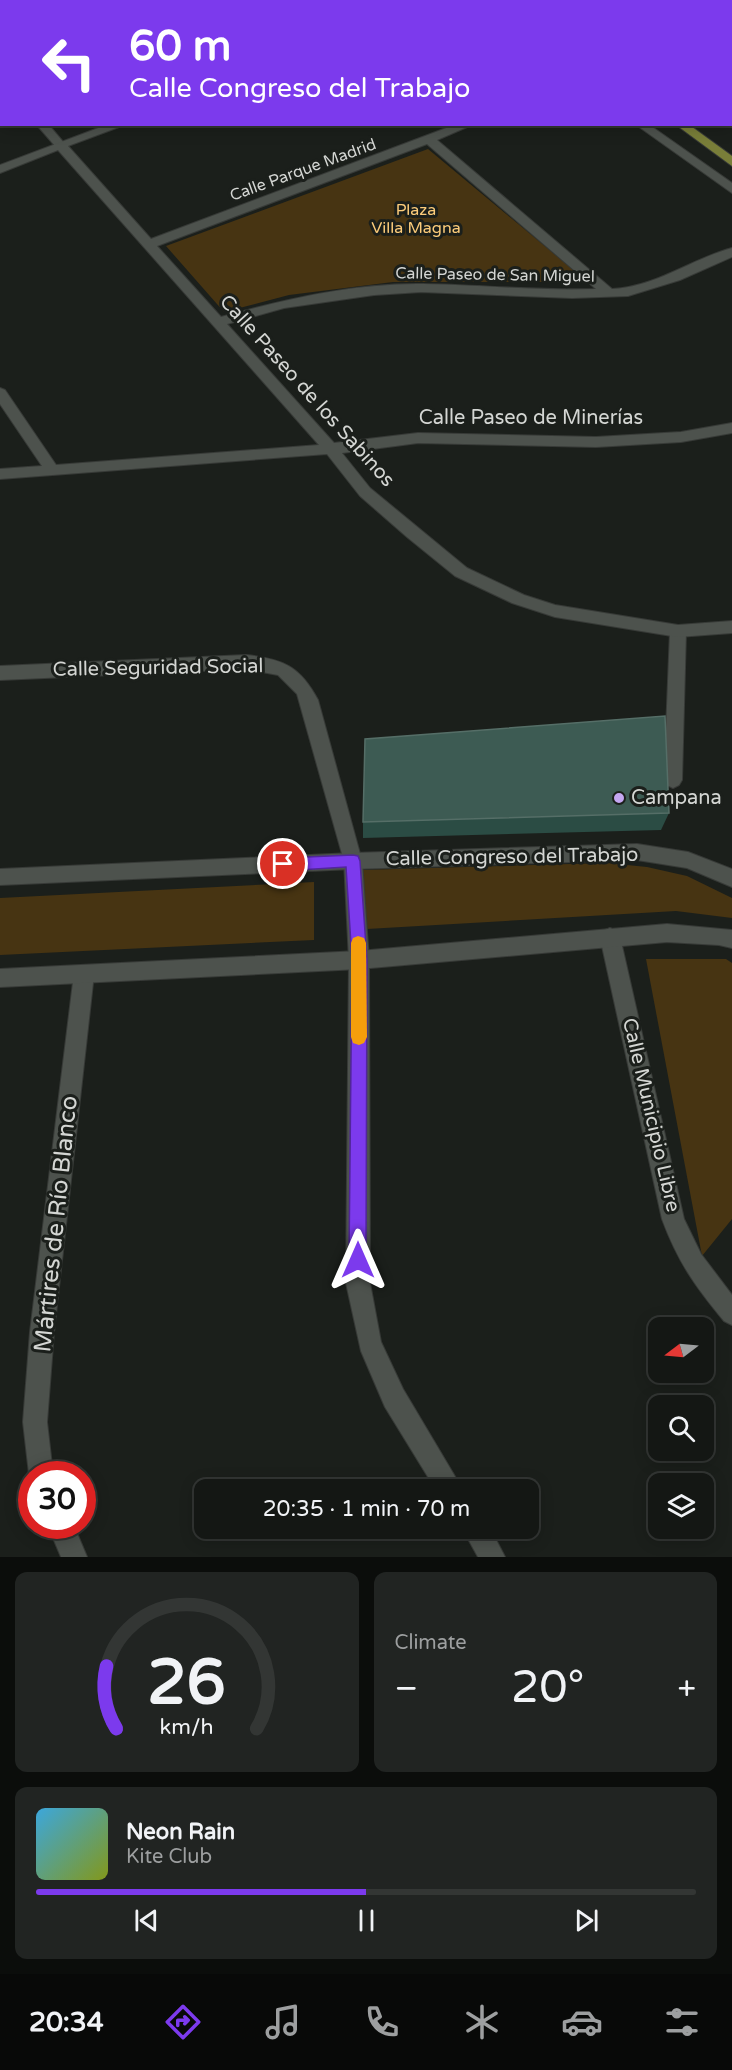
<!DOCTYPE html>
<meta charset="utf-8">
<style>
:root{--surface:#141714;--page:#212422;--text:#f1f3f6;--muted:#9d9fa0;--line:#333634;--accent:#7c3aed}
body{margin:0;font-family:"Varela Round",sans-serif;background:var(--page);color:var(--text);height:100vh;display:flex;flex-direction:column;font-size:22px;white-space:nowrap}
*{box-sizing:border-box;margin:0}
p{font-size:20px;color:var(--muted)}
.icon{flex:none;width:33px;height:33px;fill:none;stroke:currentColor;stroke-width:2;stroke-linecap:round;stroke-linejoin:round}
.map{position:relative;height:1557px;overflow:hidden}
.details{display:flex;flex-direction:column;gap:15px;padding:15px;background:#0b0d0b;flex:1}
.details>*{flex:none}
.top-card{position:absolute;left:0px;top:0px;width:732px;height:126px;box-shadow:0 3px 15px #0003,0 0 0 2px var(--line);background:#7c3aed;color:#fff;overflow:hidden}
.needle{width:39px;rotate:254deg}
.tools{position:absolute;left:648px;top:1317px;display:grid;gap:12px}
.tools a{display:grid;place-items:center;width:66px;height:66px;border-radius:12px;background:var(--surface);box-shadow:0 3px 15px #0003,0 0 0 2px var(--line);font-size:30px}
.speed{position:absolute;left:18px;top:1461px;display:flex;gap:12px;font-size:30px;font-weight:700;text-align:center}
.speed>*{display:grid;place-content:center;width:78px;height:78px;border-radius:50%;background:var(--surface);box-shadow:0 3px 15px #0003,0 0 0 2px var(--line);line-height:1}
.speed .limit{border:9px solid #d22;background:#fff;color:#111}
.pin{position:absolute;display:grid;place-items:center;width:51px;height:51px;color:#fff;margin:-26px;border:3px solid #fff;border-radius:50%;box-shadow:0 2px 6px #0007}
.me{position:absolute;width:66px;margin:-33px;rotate:0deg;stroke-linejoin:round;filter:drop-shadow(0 0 4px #0008)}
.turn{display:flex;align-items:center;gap:21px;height:126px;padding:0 30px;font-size:27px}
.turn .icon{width:78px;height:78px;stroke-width:2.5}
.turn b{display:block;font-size:42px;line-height:51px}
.big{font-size:45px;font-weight:600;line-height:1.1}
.details .card{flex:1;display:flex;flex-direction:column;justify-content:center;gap:9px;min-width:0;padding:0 21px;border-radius:12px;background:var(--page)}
.details .dial{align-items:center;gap:0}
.dial svg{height:156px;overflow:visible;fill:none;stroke:var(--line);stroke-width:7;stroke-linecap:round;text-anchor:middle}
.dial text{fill:var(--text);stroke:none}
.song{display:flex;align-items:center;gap:18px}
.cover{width:72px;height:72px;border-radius:9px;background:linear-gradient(135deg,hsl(200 70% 55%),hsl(70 70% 35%))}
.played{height:6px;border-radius:3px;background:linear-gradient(90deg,var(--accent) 50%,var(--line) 50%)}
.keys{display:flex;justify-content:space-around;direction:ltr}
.heat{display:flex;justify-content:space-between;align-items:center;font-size:33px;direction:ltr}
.details .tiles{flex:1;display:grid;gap:15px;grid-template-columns:1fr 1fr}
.card:last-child{grid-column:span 2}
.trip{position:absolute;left:194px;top:1479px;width:345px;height:60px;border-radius:12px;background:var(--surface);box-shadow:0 3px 15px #0003,0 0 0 2px var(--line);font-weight:600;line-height:60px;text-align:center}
.tab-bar{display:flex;height:96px;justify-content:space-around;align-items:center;background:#080908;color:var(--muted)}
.tab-bar .icon{width:42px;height:42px}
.tab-bar .active{color:var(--accent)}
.tab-bar b{font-size:27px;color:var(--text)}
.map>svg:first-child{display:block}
</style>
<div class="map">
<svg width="732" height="1557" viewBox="0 0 732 1557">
<rect width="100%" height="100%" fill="#1b1f1b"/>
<path fill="#473412" d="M428,149l160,133h-195l-104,13 -65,17 -58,-66z
M607,863l40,4 40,9 45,22v20l-56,-7 -309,18 -6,-59z
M314,882v58l-314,15v-57z
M646,959h80l6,4v256l-30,37z"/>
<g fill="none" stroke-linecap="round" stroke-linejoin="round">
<g stroke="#373a37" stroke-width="2">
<path id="lane" d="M24,0h14l-15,2z
M0,7h2l-2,7z
M0,78h2v7h-2z
M36,124h12l16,19v4h-8z
M678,625l6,1 2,5 -4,149 -3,5 -6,3 -6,-3 -3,-5 6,-149 2,-5z"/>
</g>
<g stroke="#373a37" stroke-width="2">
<path id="street" d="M109,124h18l-59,22 83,93 306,-115h17l-37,16 175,149c44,-2 79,-30 120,-41v9l-52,23 -52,16 -56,2 -151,-6 -47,3 -90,13 -57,16 107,119 84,-10 178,4 85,-5 51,-9v10l-51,9 -85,5 -178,-4 -76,10 28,35 97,80 57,27 31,10 123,20 54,-4v12l-54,4 -123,-20 -43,-14 -57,-27 -48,-39 -47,-41 -33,-42 -327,25v-10l42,-3 -42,-62v-16l5,2 51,75 263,-20 -261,-295 -58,23v-8zM427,144l169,145c-58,2 -115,-4 -173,-5 -68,-1 -137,15 -202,33l-64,-71z
M246,655c37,4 54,11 72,45l44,161 7,99 1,323 11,59 22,47 60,101h-27l-51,-83 -24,-56 -15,-68 3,-323 -5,-99 -47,-167 -19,-19 -32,-6 -246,11v-14z
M610,928l7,3 3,6 64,282 17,35 31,41v30l-8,-4c-29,-35 -46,-59 -62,-102l-62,-282 3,-6z
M84,965l7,2 3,7 -40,358 -7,90 6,52h-21v7l-3,-7 -6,-52 7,-90 44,-358 3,-7z
M48,1526h26l13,31h-26z
M462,1528h28l15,29h-27z"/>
</g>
<g stroke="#373a37" stroke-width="2">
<path id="secondary" d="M460,0h11l1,2h-11z
M635,124h13l84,59v10z
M637,844l51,8 44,17v18l-45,-19 -50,-8 -284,9 -353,16v-16l353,-16z
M667,924l65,6v18l-13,-3 -52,-3 -308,27 -359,18v-18l359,-18z"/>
</g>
<g stroke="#373a37" stroke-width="2">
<path id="primary" d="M503,0h11l1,2h-11z
M544,0h13l1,2h-13z
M730,119h2v7l-6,-2h4z
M675,124h13l44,32v10z"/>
</g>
<use href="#lane" fill="#4d524d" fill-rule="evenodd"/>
<use href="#street" fill="#4d524d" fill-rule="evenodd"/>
<use href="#secondary" fill="#4d524d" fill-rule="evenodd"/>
<use href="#primary" fill="#797e39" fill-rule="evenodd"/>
</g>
<path fill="#2b4c44" d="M669,813l-8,17 -298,8v-16z"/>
<path fill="#3d5b53" stroke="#556e67" stroke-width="1.5" d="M665,716l4,97 -306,9 2,-83z"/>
<path fill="#7c3aed" stroke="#51269a" stroke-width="1.5" d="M353,855l5,1 2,5 7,99 -1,300 -2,6 -6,3 -7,-3 -2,-6 3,-300 -6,-93 -63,4 -5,-2 -3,-5 3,-4 5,-2z"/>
<path fill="#f59e0b" d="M358,936l6,2 2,5 1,94 -3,6 -5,2 -6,-2 -2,-6v-94l2,-5z"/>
<circle fill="#c4a7f1" stroke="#1b1f1b" stroke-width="2" cx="619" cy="798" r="6"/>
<g text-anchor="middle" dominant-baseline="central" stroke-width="6" stroke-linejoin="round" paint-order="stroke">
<g font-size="16" fill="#d4d6d3" stroke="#1b1f1b">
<text transform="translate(303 170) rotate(-20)">Calle Parque Madrid</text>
<text transform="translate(495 275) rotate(1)">Calle Paseo de San Miguel</text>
</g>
<g font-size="16" fill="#fccc7a" stroke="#1b1f1b">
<text x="416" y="210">Plaza<tspan x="416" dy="18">Villa Magna</tspan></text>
</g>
<g font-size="20" fill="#d4d6d3" stroke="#1b1f1b">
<text transform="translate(307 391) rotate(48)">Calle Paseo de los Sabinos</text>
<text x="531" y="418">Calle Paseo de Minerías</text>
<text transform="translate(158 668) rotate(-1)">Calle Seguridad Social</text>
<text transform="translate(512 857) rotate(-1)">Calle Congreso del Trabajo</text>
<text transform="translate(651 1115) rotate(77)">Calle Municipio Libre</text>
</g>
<g font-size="20" fill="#d4d6d3" stroke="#1b1f1b" text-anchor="start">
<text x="631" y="798">Campana</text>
</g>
<g font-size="24" fill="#d4d6d3" stroke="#1b1f1b">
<text transform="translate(56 1224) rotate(-84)">Mártires de Río Blanco</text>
</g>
</g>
</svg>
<div class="tools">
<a><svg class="needle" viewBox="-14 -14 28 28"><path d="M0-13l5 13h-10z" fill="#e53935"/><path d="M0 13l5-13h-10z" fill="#9d9fa0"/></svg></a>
<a><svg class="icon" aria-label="search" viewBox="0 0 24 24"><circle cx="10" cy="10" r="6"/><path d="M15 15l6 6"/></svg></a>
<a><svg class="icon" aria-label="layers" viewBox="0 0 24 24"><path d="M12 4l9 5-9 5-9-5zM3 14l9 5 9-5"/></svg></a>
</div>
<div class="speed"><div class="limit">30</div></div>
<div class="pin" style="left:283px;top:864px;background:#d93025"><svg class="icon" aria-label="arrive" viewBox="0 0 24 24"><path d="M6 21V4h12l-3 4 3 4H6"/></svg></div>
<svg class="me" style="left:358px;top:1260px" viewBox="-20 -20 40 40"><path d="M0-17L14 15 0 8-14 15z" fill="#7c3aed" stroke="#fff" stroke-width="4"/></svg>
<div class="trip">20:35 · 1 min · 70 m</div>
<div class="top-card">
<div class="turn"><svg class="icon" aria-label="left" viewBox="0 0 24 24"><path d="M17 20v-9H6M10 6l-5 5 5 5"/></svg><div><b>60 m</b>Calle Congreso del Trabajo</div></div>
</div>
</div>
<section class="details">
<div class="tiles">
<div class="card dial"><svg viewBox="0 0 100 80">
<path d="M14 69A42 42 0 1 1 86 69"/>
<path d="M14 69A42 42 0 0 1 9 37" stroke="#7c3aed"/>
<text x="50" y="56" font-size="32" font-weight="700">26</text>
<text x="50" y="72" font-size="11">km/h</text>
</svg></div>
<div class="card"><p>Climate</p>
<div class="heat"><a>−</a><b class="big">20°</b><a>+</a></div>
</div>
<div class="card">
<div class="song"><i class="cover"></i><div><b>Neon Rain</b><p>Kite Club</p></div></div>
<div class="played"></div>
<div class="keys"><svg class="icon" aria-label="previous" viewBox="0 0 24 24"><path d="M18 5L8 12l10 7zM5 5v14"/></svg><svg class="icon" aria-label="pause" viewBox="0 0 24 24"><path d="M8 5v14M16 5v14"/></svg><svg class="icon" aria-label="next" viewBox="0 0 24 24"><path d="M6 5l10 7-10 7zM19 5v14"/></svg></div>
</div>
</div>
</section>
<nav class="tab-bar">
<b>20:34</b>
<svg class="icon active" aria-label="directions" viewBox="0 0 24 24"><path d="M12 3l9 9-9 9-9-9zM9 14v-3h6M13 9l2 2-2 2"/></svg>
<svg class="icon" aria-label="music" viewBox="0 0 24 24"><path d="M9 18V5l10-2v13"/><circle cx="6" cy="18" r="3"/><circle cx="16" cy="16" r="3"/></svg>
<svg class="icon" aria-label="phone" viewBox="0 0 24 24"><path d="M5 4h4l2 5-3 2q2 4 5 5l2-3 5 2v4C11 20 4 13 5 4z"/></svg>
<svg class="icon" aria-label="climate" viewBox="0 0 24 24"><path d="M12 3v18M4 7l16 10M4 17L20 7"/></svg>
<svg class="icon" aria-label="car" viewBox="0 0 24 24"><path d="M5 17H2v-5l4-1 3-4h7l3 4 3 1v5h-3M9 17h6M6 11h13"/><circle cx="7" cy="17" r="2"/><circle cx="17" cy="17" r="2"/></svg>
<svg class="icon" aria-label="filters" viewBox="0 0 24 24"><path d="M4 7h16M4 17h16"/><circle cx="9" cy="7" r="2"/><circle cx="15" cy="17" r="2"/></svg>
</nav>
